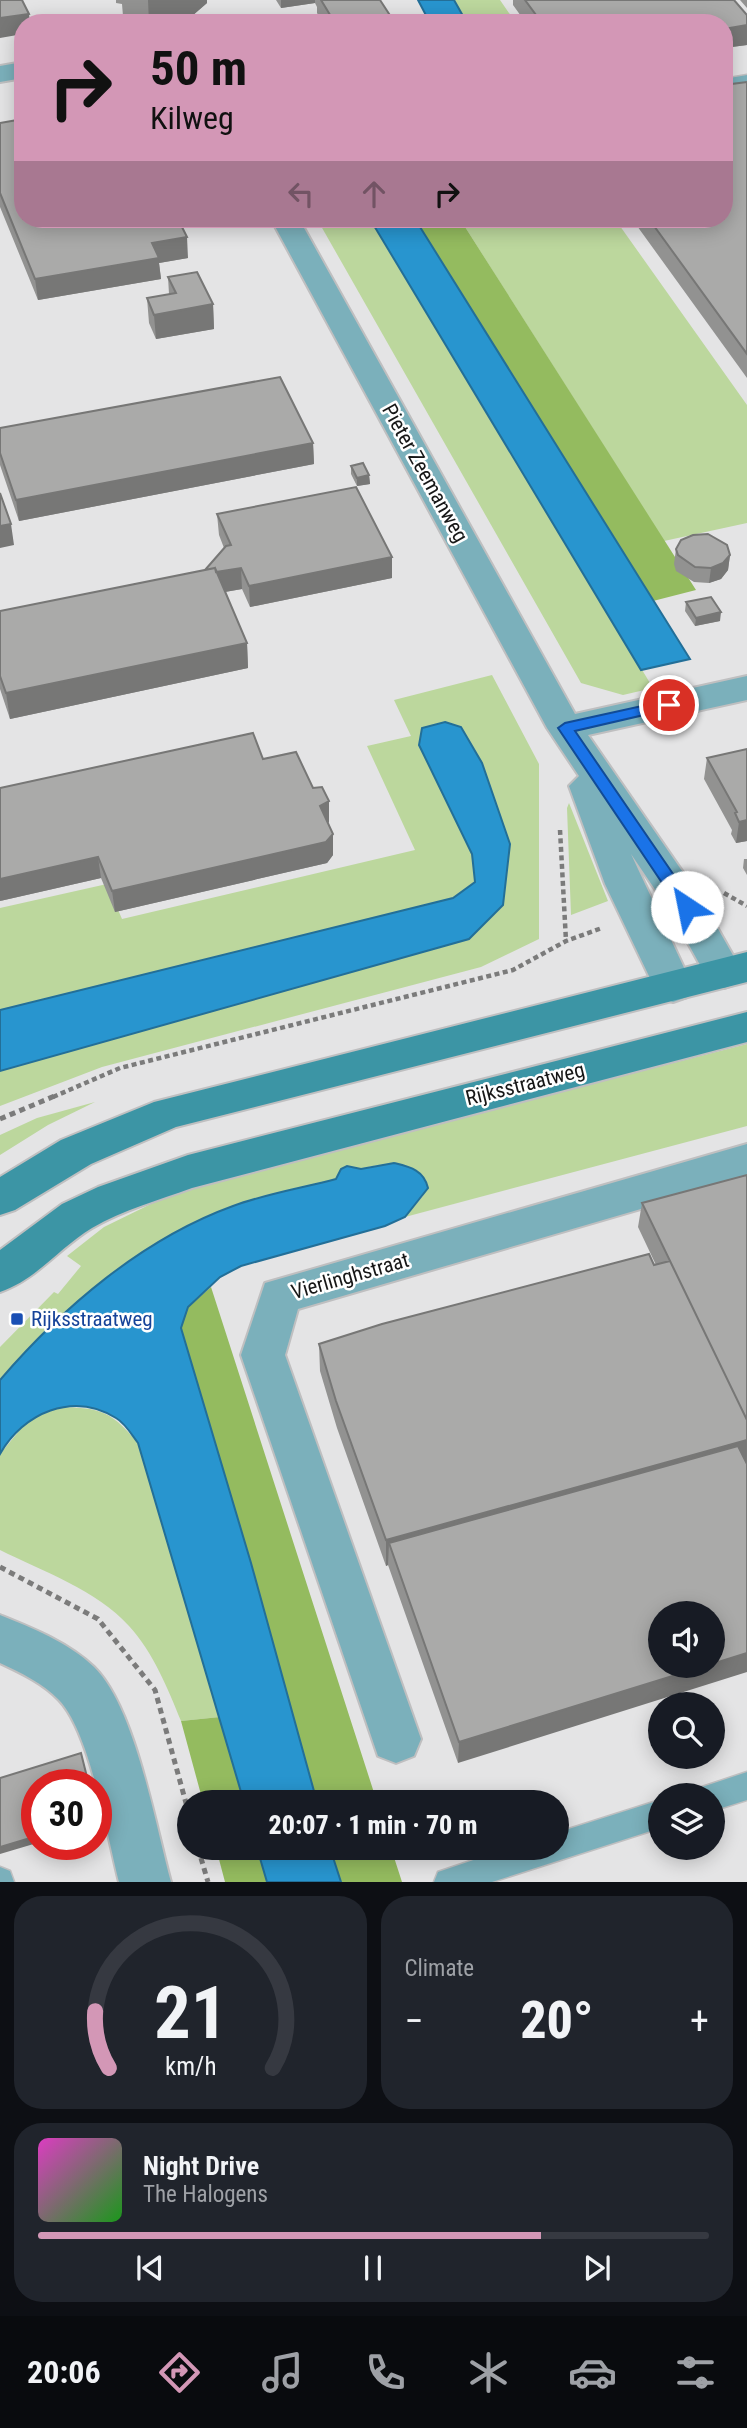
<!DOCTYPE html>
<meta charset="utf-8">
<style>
:root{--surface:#171b24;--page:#20242c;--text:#f1f3f6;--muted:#9ea1a6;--line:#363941;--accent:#d397b6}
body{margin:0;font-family:"Roboto Condensed",sans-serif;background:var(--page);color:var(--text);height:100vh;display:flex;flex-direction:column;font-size:26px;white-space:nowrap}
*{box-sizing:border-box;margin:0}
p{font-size:23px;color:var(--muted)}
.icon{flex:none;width:38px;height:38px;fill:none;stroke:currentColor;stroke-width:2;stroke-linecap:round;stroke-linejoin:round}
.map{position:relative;height:1882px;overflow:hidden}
.panel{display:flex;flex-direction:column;gap:14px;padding:14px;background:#0d0f14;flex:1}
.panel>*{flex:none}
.banner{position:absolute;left:14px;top:14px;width:719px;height:214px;border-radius:28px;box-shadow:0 4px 18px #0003;background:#d397b6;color:#111;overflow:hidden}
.controls{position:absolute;left:648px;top:1601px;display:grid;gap:14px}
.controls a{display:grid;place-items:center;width:77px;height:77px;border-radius:50%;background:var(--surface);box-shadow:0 4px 18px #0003;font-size:35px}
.speed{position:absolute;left:21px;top:1769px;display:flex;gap:14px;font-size:35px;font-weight:700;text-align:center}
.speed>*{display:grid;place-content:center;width:91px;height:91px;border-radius:50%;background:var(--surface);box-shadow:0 4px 18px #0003;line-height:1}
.speed .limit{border:10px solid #d22;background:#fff;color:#111}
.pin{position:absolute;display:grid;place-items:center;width:60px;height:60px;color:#fff;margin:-30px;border:4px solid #fff;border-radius:50%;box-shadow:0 2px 7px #0007}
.me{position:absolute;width:77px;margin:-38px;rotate:326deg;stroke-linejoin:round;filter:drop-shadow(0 0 5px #0008)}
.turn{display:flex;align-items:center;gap:24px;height:147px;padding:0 21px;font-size:32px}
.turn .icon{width:91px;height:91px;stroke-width:2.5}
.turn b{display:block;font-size:49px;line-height:60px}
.lanes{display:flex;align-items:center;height:66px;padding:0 21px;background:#0003;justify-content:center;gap:35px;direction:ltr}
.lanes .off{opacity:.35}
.big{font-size:52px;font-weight:800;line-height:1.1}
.panel .widget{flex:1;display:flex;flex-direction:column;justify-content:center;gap:10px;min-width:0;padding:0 24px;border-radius:28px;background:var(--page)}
.panel .dial{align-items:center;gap:0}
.dial svg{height:182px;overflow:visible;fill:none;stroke:var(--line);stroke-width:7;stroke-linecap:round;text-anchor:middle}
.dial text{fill:var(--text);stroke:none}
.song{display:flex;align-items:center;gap:21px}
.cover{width:84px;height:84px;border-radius:10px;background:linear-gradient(135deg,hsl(310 70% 55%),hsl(120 70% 35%))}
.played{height:7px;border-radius:4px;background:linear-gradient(90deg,var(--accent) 75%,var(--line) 75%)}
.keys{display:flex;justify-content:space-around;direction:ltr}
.heat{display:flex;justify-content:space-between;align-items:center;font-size:38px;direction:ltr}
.panel .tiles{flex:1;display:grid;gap:14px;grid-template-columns:1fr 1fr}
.widget:last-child{grid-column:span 2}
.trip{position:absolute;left:177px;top:1790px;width:392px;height:70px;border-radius:35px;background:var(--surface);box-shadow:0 4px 18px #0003;font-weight:800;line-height:70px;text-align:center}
.menu{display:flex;height:112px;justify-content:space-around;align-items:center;background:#090b0e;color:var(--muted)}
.menu .icon{width:49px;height:49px}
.menu .current{color:var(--accent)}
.menu b{font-size:32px;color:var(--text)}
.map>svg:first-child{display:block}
</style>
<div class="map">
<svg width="747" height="1882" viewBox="0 0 747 1882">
<rect width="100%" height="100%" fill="#e4e4e5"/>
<path fill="#bcd79d" d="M454,0h46l16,23h-49z
M317,219h53l283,469 -30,7 -42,-12z
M460,219h155l132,186v118l-83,18z
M492,675l47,89v175l-58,28 -379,100 -102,39v-35l469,-132 41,-95 -28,-81 -21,-36 -42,18 53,109 3,28 -22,16 -453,112v-102l107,-24 15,35 293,-69 -48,-104 44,-10 -17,-36z
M569,803l39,98 -37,14 -4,-107z
M747,1044v82l-342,91 18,-21 -1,-21c-22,-21 -58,-6 -84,-1l-2,5c-34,9 -70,15 -103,27 -91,33 -171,102 -233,174v-33l54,-55 4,2 23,-28 -14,-10 37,-29 53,-26 76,-25z
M95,1102l-47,23 -48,30v-20l37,-17z
M52,1407c45,1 56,0 86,36l82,274 -39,4c-13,-32 -28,-69 -52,-95 -32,-36 -87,-55 -129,-76v-96l28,-34z"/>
<path fill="#94bb5f" d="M415,219h45l236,371 -43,11z
M211,1287l166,515h-60l-66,-239 -70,-234 7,-22z
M220,1717l24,85h-41l-22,-81z
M216,1848h41l10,34h-42z
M330,1848h61l11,34h-61z"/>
<path fill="#2895cf" stroke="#236f98" stroke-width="2" d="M418,0h36l13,23h-37z
M370,219h45l275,440 -49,11z
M445,722l16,5 21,36 28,81 -7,61 -34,34 -469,132v-61l453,-112 22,-16 -3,-28 -53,-109 3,-17z
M394,1163c16,4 30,7 34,25l-23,29 -20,9 -144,40 -21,11 -32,30 -7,21 70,235 66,239h-73l-106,-359c-6,-8 -13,-20 -22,-25 -43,-27 -93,-5 -116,36v-74c62,-72 142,-141 233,-174 32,-12 69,-18 103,-27l5,-10 6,-3 14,3z
M257,1848h73l11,34h-74z"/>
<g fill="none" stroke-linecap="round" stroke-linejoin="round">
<g stroke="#bfbfc0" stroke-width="3">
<path id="lane" d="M747,75v8l-23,4v-8z
M747,1772v28l-35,11v-15h-13l3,-9z
M660,1800v28l-168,54h-58l4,-10 71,-24h47v-15z
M0,1867l10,4 4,11h-14z"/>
</g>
<g stroke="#bfbfc0" stroke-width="4">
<path id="street" d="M23,62v16l-23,4v-16z
M271,219h28l276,495 172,-38v24l-159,35 112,162 43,76 -5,10 -14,5 -14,-5 -37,-67 -42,-62 62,133 -6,10 -14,5 -14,-5 -54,-113 -36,-98 10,-10 -32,-48z
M747,1144v34l-449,131 -13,46 136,384 -7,17 -18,7 -18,-7 -137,-401 24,-72z
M0,1615c32,13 68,27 94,52 41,40 61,157 77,215h-52c-12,-47 -29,-150 -60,-182 -16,-17 -38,-27 -59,-37z"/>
</g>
<g stroke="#bfbfc0" stroke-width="4">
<path id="secondary" d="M747,952v30l-571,145 -85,37 -76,46 -15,5v-38l61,-37 93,-38z
M747,1012v30l-555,146c-33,12 -69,22 -100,40 -32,19 -56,52 -92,64v-42l62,-46 36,-17 90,-32z"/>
</g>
<path stroke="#7b7b7b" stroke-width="4.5" stroke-dasharray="5 3.5" stroke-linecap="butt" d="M560,830l6,111
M724,893l23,13
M53,1097l67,-29 393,-98 53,-29 36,-13"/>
<path stroke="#7b7b7b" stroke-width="5" stroke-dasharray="6 4.5" stroke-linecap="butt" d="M0,1119l57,-24
M0,1567l98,52 57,71 34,124
M198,1848l10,34"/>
<use href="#lane" fill="#7bb0bb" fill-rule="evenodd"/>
<use href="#street" fill="#7bb0bb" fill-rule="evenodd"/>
<use href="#secondary" fill="#3c95a5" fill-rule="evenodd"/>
</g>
<path fill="#929291" d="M116,0h91v3l-15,13 -43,7 -26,-7 -1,-12 -6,-1z
M276,0h104l15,23h-72l-6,-10v-6l-2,-4 -34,5z
M513,0h221l13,15v30l-23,3v-25h-198l-13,-18z
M740,0h7v8z
M747,82v296l-115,-159h92z
M0,123l188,135 -29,5 2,16 -123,21 -38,-93z
M168,277l45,27 1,25 -58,10 -7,-16 -2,-25 22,-4z
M0,428l313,15 1,21 -295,57 -19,-56z
M351,466l18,9 1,9 -13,2 -6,-12z
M217,514l175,43v21l-142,29 -8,-18 -17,3 22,51 1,25 -238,51 -10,-30v-78l205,-41 19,-22 -5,-13z
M676,549l54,6 -2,15 -7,9 -12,4 -15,-1 -18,-11 -2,-7z
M686,602l34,19 -25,5 -10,-15z
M747,749v92l-11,2 -5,-9 1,-4 -28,-51 3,-21z
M263,759l50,29 16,13v21l-1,1 5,11v21l-6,8 -212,49 -14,-34 -101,23z
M744,859h3v16l-4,-7z
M747,1175l-289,588 -70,-198 -2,1 -49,-138 -17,-57 -1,-27 337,-79 -18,-38 4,-24z"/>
<path fill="#777776" d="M148,0h59v3l-15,13 -43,7z
M281,0h34v3l-34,5z
M29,14l1,9h-7v11l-23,4v-20z
M747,25v20l-23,3v-19z
M187,237l1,21 -29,5 2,16 -123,21 -3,-21 117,-36z
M213,304l1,25 -58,10 -2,-24z
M313,443l1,21 -295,57 -3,-21z
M369,475l1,9 -13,2v-8z
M11,524l3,21 -14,3v-22z
M730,555l-2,15 -7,9 -12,4 2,-15z
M392,557v21l-142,29 -1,-21z
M241,568l1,21 -35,6 -1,-21z
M721,612l-1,9 -25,5 1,-8z
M247,643l1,25 -238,51 -4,-26z
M329,801v21l-8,5 -1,-21z
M747,820v21l-11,2 3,-21z
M333,834v21l-6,8 -212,49 -3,-21z
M98,857l3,21 -101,23v-22z
M747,1440v25l-358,78 -1,22 -2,1v-26z
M747,1653v19l-289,91 1,-21 246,-76h7v-2z
M37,1836v7l-37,11v-7z"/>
<path fill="#aaaaa9" stroke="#777776" stroke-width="2" d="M0,0h22l7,14 -29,4z
M321,0h59l15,23h-60z
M525,0h209l13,15v10l-23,4v-6h-182z
M747,82v272l-98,-135h75v-134z
M23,119v100h155l9,18 -35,6 7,15 -124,21 -35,-86v-70z
M197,272l16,32 -59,11 -7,-17 29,-5 -8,-16z
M280,377l33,66 -297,57 -16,-47v-25z
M363,463l6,12 -12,3 -6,-12z
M356,487l36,70 -143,29 -8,-18 -25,4 -1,-4 -10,2 21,-24 5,-1 -14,-31z
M0,493l11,31 -11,2z
M708,534l19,11 3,10 -7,8 -12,5 -16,-1 -17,-12 -2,-6 5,-9 12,-5z
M215,568l32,75 -241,50 -6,-17v-65z
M711,597l10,15 -25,6 -10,-16z
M253,733l10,26 33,-7 17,36 9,-1 7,14 -9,5 13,28 -7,8 -214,49 -14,-34 -98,22v-91z
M747,749v71l-8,2 -4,-9 2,-1 -30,-54z
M747,1175v245l-105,-217z
M649,1254l5,11 16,-4 77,159v20l-361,100 -50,-139 -17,-57 63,-20z
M738,1446l9,18v189l-35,11v-50h-52v52h45l-246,76 -70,-199z
M81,1753l8,32h-52v51l-37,11v-69z"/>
<path fill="#1a73e8" stroke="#114b97" stroke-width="2" d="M669,700l7,5 -2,3 -99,23 118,172v8h-12l-123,-183 7,-5z"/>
<rect fill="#1a4fb4" stroke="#fff" stroke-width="2.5" x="10" y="1312" width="14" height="14" rx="3.5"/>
<g text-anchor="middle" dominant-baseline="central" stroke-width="5" stroke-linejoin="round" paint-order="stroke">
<g font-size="21" fill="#171717" stroke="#fff">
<text transform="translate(425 473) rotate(61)">Pieter Zeemanweg</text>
<text transform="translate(525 1084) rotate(-14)">Rijksstraatweg</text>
<text transform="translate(350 1276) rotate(-16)">Vierlinghstraat</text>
</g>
<g font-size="21" fill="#164399" stroke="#fff" text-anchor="start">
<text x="31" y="1319">Rijksstraatweg</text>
</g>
</g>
</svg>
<div class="controls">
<a><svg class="icon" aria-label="sound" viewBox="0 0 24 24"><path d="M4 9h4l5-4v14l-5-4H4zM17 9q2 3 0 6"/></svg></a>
<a><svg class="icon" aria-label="search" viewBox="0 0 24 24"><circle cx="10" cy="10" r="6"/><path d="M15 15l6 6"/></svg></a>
<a><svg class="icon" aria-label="layers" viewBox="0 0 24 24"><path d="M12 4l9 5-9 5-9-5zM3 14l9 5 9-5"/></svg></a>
</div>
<div class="speed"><div class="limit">30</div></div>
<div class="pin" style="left:669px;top:705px;background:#d93025"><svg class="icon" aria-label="arrive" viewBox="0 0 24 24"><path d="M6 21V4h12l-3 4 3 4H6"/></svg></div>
<svg class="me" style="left:687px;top:907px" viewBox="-20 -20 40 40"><circle r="19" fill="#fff"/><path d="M0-13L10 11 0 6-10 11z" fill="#1a73e8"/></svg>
<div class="trip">20:07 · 1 min · 70 m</div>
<div class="banner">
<div class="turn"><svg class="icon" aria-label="right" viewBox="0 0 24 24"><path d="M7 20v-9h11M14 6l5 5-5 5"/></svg><div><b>50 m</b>Kilweg</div></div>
<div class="lanes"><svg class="icon off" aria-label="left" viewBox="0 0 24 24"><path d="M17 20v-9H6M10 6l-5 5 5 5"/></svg><svg class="icon off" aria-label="ahead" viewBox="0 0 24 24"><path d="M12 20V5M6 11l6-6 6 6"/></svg><svg class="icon" aria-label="right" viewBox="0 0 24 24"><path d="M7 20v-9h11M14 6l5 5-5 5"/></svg></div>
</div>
</div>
<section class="panel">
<div class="tiles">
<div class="widget dial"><svg viewBox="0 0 100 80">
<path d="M14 69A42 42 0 1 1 86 69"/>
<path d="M14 69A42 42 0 0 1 8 44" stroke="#d397b6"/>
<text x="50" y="56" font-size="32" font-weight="700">21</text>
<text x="50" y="72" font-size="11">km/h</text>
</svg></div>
<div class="widget"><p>Climate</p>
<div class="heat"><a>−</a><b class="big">20°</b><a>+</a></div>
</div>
<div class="widget">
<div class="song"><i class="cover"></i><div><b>Night Drive</b><p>The Halogens</p></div></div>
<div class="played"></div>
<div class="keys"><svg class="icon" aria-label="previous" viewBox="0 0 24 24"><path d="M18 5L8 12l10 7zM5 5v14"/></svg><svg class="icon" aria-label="pause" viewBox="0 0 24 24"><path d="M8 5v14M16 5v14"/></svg><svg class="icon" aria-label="next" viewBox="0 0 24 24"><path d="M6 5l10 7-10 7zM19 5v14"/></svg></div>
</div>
</div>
</section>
<nav class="menu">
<b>20:06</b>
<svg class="icon current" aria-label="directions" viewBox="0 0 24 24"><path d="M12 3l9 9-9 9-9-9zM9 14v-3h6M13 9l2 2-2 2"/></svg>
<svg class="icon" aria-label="music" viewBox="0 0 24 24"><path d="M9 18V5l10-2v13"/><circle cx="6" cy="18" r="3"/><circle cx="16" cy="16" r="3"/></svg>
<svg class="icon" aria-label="phone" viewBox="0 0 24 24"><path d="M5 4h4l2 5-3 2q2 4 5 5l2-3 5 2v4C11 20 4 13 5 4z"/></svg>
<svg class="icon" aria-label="climate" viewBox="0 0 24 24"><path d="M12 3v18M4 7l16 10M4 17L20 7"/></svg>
<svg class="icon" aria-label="car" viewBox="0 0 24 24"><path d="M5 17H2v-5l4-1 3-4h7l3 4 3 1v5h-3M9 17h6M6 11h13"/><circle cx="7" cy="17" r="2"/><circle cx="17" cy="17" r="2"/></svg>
<svg class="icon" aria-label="filters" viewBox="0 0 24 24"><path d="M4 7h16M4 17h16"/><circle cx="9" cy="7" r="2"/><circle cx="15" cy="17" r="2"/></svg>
</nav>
